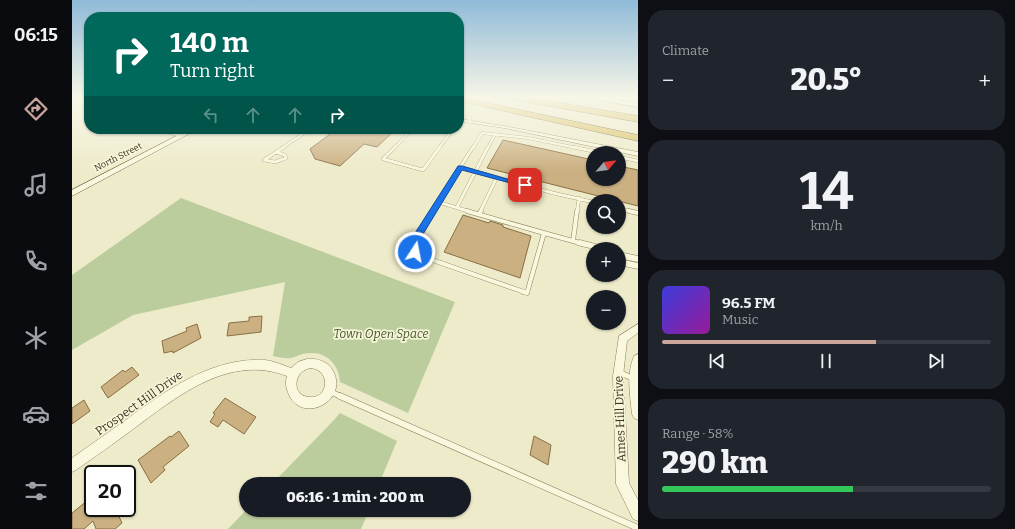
<!DOCTYPE html>
<meta charset="utf-8">
<style>
:root{--surface:#171b24;--page:#20242c;--text:#f1f3f6;--muted:#9ea1a6;--line:#363941;--accent:#c9a59c}
body{margin:0;font-family:Bitter,serif;background:var(--page);color:var(--text);height:100vh;display:flex;flex-direction:column;font-size:15px;white-space:nowrap}
*{box-sizing:border-box;margin:0}
p{font-size:13px;color:var(--muted)}
.icon{flex:none;width:22px;height:22px;fill:none;stroke:currentColor;stroke-width:2;stroke-linecap:round;stroke-linejoin:round}
.map{position:relative;flex:1;overflow:hidden}
.sheet{display:flex;flex-direction:column;gap:10px;padding:10px;background:#0d0f14;width:377px}
.sheet>*{flex:none}
.guide{position:absolute;left:12px;top:12px;width:380px;height:122px;border-radius:16px;box-shadow:0 1px 3px #0004;background:#00695c;color:#fff;overflow:hidden}
.needle{width:26px;rotate:62deg}
.controls{position:absolute;left:514px;top:146px;display:grid;gap:8px}
.controls a{display:grid;place-items:center;width:40px;height:40px;border-radius:50%;background:var(--surface);box-shadow:0 1px 3px #0004;font-size:20px}
.speed{position:absolute;left:12px;top:465px;display:flex;gap:8px;font-size:20px;font-weight:700;text-align:center}
.speed>*{display:grid;place-content:center;width:52px;height:52px;border-radius:50%;background:var(--surface);box-shadow:0 1px 3px #0004;line-height:1}
.speed .limit{border:2px solid #111;border-radius:6px;background:#fff;color:#111}
.pin{position:absolute;display:grid;place-items:center;width:34px;height:34px;color:#fff;margin:-17px;border-radius:8px;box-shadow:0 2px 6px #0006}
.me{position:absolute;width:44px;margin:-22px;rotate:11deg;stroke-linejoin:round;filter:drop-shadow(0 0 3px #0008)}
.turn{display:flex;align-items:center;gap:14px;height:84px;padding:0 20px;font-size:18px}
.turn .icon{width:52px;height:52px;stroke-width:2.5}
.turn b{display:block;font-size:28px;line-height:34px}
.lanes{display:flex;align-items:center;height:38px;padding:0 20px;background:#0003;justify-content:center;gap:20px;direction:ltr}
.lanes .off{opacity:.35}
.big{font-size:30px;font-weight:800;line-height:1.1}
.sheet .card{flex:1;display:flex;flex-direction:column;justify-content:center;gap:6px;min-width:0;padding:0 14px;border-radius:16px;background:var(--page)}
.sheet .dial{align-items:center;gap:0}
.dial b{font-size:52px;line-height:1}
.song{display:flex;align-items:center;gap:12px}
.cover{width:48px;height:48px;border-radius:6px;background:linear-gradient(135deg,hsl(240 70% 55%),hsl(300 70% 35%))}
.played{height:4px;border-radius:2px;background:linear-gradient(90deg,var(--accent) 65%,var(--line) 65%)}
.keys{display:flex;justify-content:space-around;direction:ltr}
.heat{display:flex;justify-content:space-between;align-items:center;font-size:22px;direction:ltr}
.charge{height:6px;border-radius:3px;background:linear-gradient(90deg,#34c759 58%,var(--line) 0)}
.trip{position:absolute;left:167px;top:477px;width:232px;height:40px;border-radius:20px;background:var(--surface);box-shadow:0 1px 3px #0004;font-weight:800;line-height:40px;text-align:center}
main{display:flex;flex:1;min-height:0}
.tabs{display:flex;flex-direction:column;width:72px;justify-content:space-around;align-items:center;background:#090b0e;color:var(--muted)}
.tabs .icon{width:28px;height:28px}
.tabs .current{color:var(--accent)}
.tabs b{font-size:18px;color:var(--text)}
.map>svg:first-child{display:block}
</style>
<main>
<nav class="tabs">
<b>06:15</b>
<svg class="icon current" aria-label="directions" viewBox="0 0 24 24"><path d="M12 3l9 9-9 9-9-9zM9 14v-3h6M13 9l2 2-2 2"/></svg>
<svg class="icon" aria-label="music" viewBox="0 0 24 24"><path d="M9 18V5l10-2v13"/><circle cx="6" cy="18" r="3"/><circle cx="16" cy="16" r="3"/></svg>
<svg class="icon" aria-label="phone" viewBox="0 0 24 24"><path d="M5 4h4l2 5-3 2q2 4 5 5l2-3 5 2v4C11 20 4 13 5 4z"/></svg>
<svg class="icon" aria-label="climate" viewBox="0 0 24 24"><path d="M12 3v18M4 7l16 10M4 17L20 7"/></svg>
<svg class="icon" aria-label="car" viewBox="0 0 24 24"><path d="M5 17H2v-5l4-1 3-4h7l3 4 3 1v5h-3M9 17h6M6 11h13"/><circle cx="7" cy="17" r="2"/><circle cx="17" cy="17" r="2"/></svg>
<svg class="icon" aria-label="filters" viewBox="0 0 24 24"><path d="M4 7h16M4 17h16"/><circle cx="9" cy="7" r="2"/><circle cx="15" cy="17" r="2"/></svg>
</nav>
<div class="map">
<svg width="566" height="529" viewBox="0 0 566 529">
<rect width="100%" height="100%" fill="#eeebca"/>
<path fill="#bccd9d" d="M109,198l274,104 -47,111 -68,-31c-1,-17 -13,-30 -30,-29 -7,0 -12,3 -19,5 -6,1 -12,-1 -18,-2l12,-74 -152,33 -61,35v-75z
M268,413l57,28 -18,43h-107l62,-64z
M174,510h123l-8,19h-133z"/>
<g fill="none" stroke-linecap="round" stroke-linejoin="round">
<path stroke="#709190" stroke-width="1.5" d="M561,97l5,3"/>
</g>
<path fill="#cbb081" stroke="#896f44" d="M265,129l14,1 45,-1 -19,18 -13,-3 -24,22 -25,-7 -5,-10z
M431,140l90,20v19h26v-13l19,4v36l-151,-38z
M391,215l26,8 1,-2 13,4v2l28,9 -11,42 -76,-26z
M190,316l-1,16 -34,4 2,-13 20,-2v-4z
M125,324l4,14 -28,15v-2l-9,2 -2,-12 25,-10 -1,-3z
M60,367l7,8 -31,23 -7,-11 22,-17 2,2z
M153,398l31,19 -12,17 -21,-14 -5,7 -8,-5 5,-8 -2,-1z
M12,400l6,11 -18,13v-16z
M107,431l10,15 -26,21 2,3 -14,13 -13,-23 32,-24 1,1z
M462,436l17,9 -3,20 -18,-10z
M21,496v12h22l7,15 -7,6h-19l-3,-8 -9,8h-12v-16z"/>
<g fill="none" stroke-linecap="round" stroke-linejoin="round">
<g stroke="#8b805e" stroke-width="3">
<path id="lane-far4" d="M387,115l11,3v4
M86,129l23,7
M210,148l28,-19
M322,148l18,-19
M367,148l14,-19
M401,148l9,-15 46,5 49,10
M416,148l6,-12"/>
</g>
<g stroke="#8b805e" stroke-width="3.5">
<path id="lane-far3" d="M323,147l-12,12 40,11 17,-23
M501,147l29,6
M547,157l19,4
M192,160l20,-13
M192,160l11,2 11,-4 -1,-3 -9,-3
M388,167l93,26 40,9
M366,202l35,-55
M385,207l31,-60
M547,208l13,4
M360,212l6,-10 33,10
M408,212l17,-35
M505,212l2,-14"/>
</g>
<g stroke="#8b805e" stroke-width="5">
<path id="lane-far2" d="M361,211l-21,33 3,8 9,5 103,36
M395,211l77,22
M557,211l9,2
M407,214l2,-3
M472,233l36,10
M501,241l4,-30
M455,293l17,-60"/>
</g>
<g stroke="#8b805e" stroke-width="6">
<path id="lane-far1" d="M452,292h3
M547,372l19,9
M257,391l13,6"/>
</g>
<g stroke="#8b805e" stroke-width="7">
<path id="lane" d="M268,396l298,132"/>
</g>
<g stroke="#8b805e" stroke-width="1">
<path id="street" d="M387,119l45,7 134,26v4l-134,-28 -45,-7z
M508,240l27,7 1,2h-14l-17,-4 -1,-2 1,-2z
M547,252l19,4v6l-19,-4z
M547,259l19,4v6l-19,-4z
M566,324v9l-11,8 -4,35 6,107 9,17v21l-5,-2 -17,-35 -3,-108 6,-40z
M566,354v66l-4,-2 -2,-4c-2,-19 -6,-40 2,-58z
M235,359c9,-1 20,2 25,10 19,31 -29,56 -43,26 -3,-7 -4,-12 -2,-19 -57,-22 -108,19 -151,51 -20,15 -40,29 -60,43l-4,2v-14c18,-13 37,-26 55,-39 40,-29 85,-62 138,-59 9,1 18,5 26,8l7,-6zM239,368c20,2 18,31 -2,29 -18,-1 -16,-27 2,-29z"/>
</g>
<g stroke="#6d6141" stroke-width="1">
<path id="secondary" d="M512,97h16l38,6v4z
M118,129h8l-126,67v-6z"/>
</g>
<g stroke="#594d32" stroke-width="1">
<path id="highway" d="M387,97l179,38v6l-179,-40z
M434,97h20l112,19v6l-128,-23z"/>
</g>
<use href="#lane-far4" stroke="#f9f7dd" stroke-width="2.5"/>
<use href="#lane-far3" stroke="#f9f7dd" stroke-width="3"/>
<use href="#lane-far2" stroke="#f9f7dd" stroke-width="4"/>
<use href="#lane-far1" stroke="#f9f7dd" stroke-width="5"/>
<use href="#lane" stroke="#f9f7dd" stroke-width="6"/>
<use href="#street" fill="#f9f7dd" fill-rule="evenodd"/>
<use href="#secondary" fill="#f9f7dd" fill-rule="evenodd"/>
<use href="#highway" fill="#dabf5e" fill-rule="evenodd"/>
</g>
<linearGradient id="sky" x2="0" y2="1"><stop stop-color="#8fbad8"/><stop offset="0.57" stop-color="#f7f6e7"/><stop offset="1" stop-color="#f7f6e7" stop-opacity="0"/></linearGradient>
<rect width="566" height="171" fill="url(#sky)"/>
<path fill="#1a73e8" stroke="#114b97" d="M386,166h4l66,19 -3,2 -63,-17 -45,74 3,8 -2,2h-6l-4,-10z"/>
<g text-anchor="middle" dominant-baseline="central" stroke-width="3.5" stroke-linejoin="round" paint-order="stroke">
<g font-size="9" fill="#3c3421" stroke="#f6f4d9">
<text transform="translate(46 157) rotate(-27)">North Street</text>
</g>
<g font-size="12" font-style="italic" fill="#415728" stroke="#f6f4d9">
<text x="309" y="334">Town Open Space</text>
</g>
<g font-size="12" fill="#3c3421" stroke="#f6f4d9">
<text transform="translate(67 403) rotate(-35)">Prospect Hill Drive</text>
<text transform="translate(548 419) rotate(-92)">Ames Hill Drive</text>
</g>
</g>
</svg>
<div class="controls">
<a><svg class="needle" viewBox="-14 -14 28 28"><path d="M0-13l5 13h-10z" fill="#e53935"/><path d="M0 13l5-13h-10z" fill="#9ea1a6"/></svg></a>
<a><svg class="icon" aria-label="search" viewBox="0 0 24 24"><circle cx="10" cy="10" r="6"/><path d="M15 15l6 6"/></svg></a>
<a>+</a>
<a>−</a>
</div>
<div class="speed"><div class="limit">20</div></div>
<div class="pin" style="left:453px;top:185px;background:#d93025"><svg class="icon" aria-label="arrive" viewBox="0 0 24 24"><path d="M6 21V4h12l-3 4 3 4H6"/></svg></div>
<svg class="me" style="left:343px;top:252px" viewBox="-20 -20 40 40"><circle r="17" fill="#1a73e8" stroke="#fff" stroke-width="3"/><path d="M0-11L8 9 0 5-8 9z" fill="#fff"/></svg>
<div class="trip">06:16 · 1 min · 200 m</div>
<div class="guide">
<div class="turn"><svg class="icon" aria-label="right" viewBox="0 0 24 24"><path d="M7 20v-9h11M14 6l5 5-5 5"/></svg><div><b>140 m</b>Turn right</div></div>
<div class="lanes"><svg class="icon off" aria-label="left" viewBox="0 0 24 24"><path d="M17 20v-9H6M10 6l-5 5 5 5"/></svg><svg class="icon off" aria-label="ahead" viewBox="0 0 24 24"><path d="M12 20V5M6 11l6-6 6 6"/></svg><svg class="icon off" aria-label="ahead" viewBox="0 0 24 24"><path d="M12 20V5M6 11l6-6 6 6"/></svg><svg class="icon" aria-label="right" viewBox="0 0 24 24"><path d="M7 20v-9h11M14 6l5 5-5 5"/></svg></div>
</div>
</div>
<section class="sheet">
<div class="card"><p>Climate</p>
<div class="heat"><a>−</a><b class="big">20.5°</b><a>+</a></div>
</div>
<div class="card dial"><b>14</b><p>km/h</p></div>
<div class="card">
<div class="song"><i class="cover"></i><div><b>96.5 FM</b><p>Music</p></div></div>
<div class="played"></div>
<div class="keys"><svg class="icon" aria-label="previous" viewBox="0 0 24 24"><path d="M18 5L8 12l10 7zM5 5v14"/></svg><svg class="icon" aria-label="pause" viewBox="0 0 24 24"><path d="M8 5v14M16 5v14"/></svg><svg class="icon" aria-label="next" viewBox="0 0 24 24"><path d="M6 5l10 7-10 7zM19 5v14"/></svg></div>
</div>
<div class="card"><p>Range · 58%</p><b class="big">290 km</b><div class="charge"></div></div>
</section>
</main>
